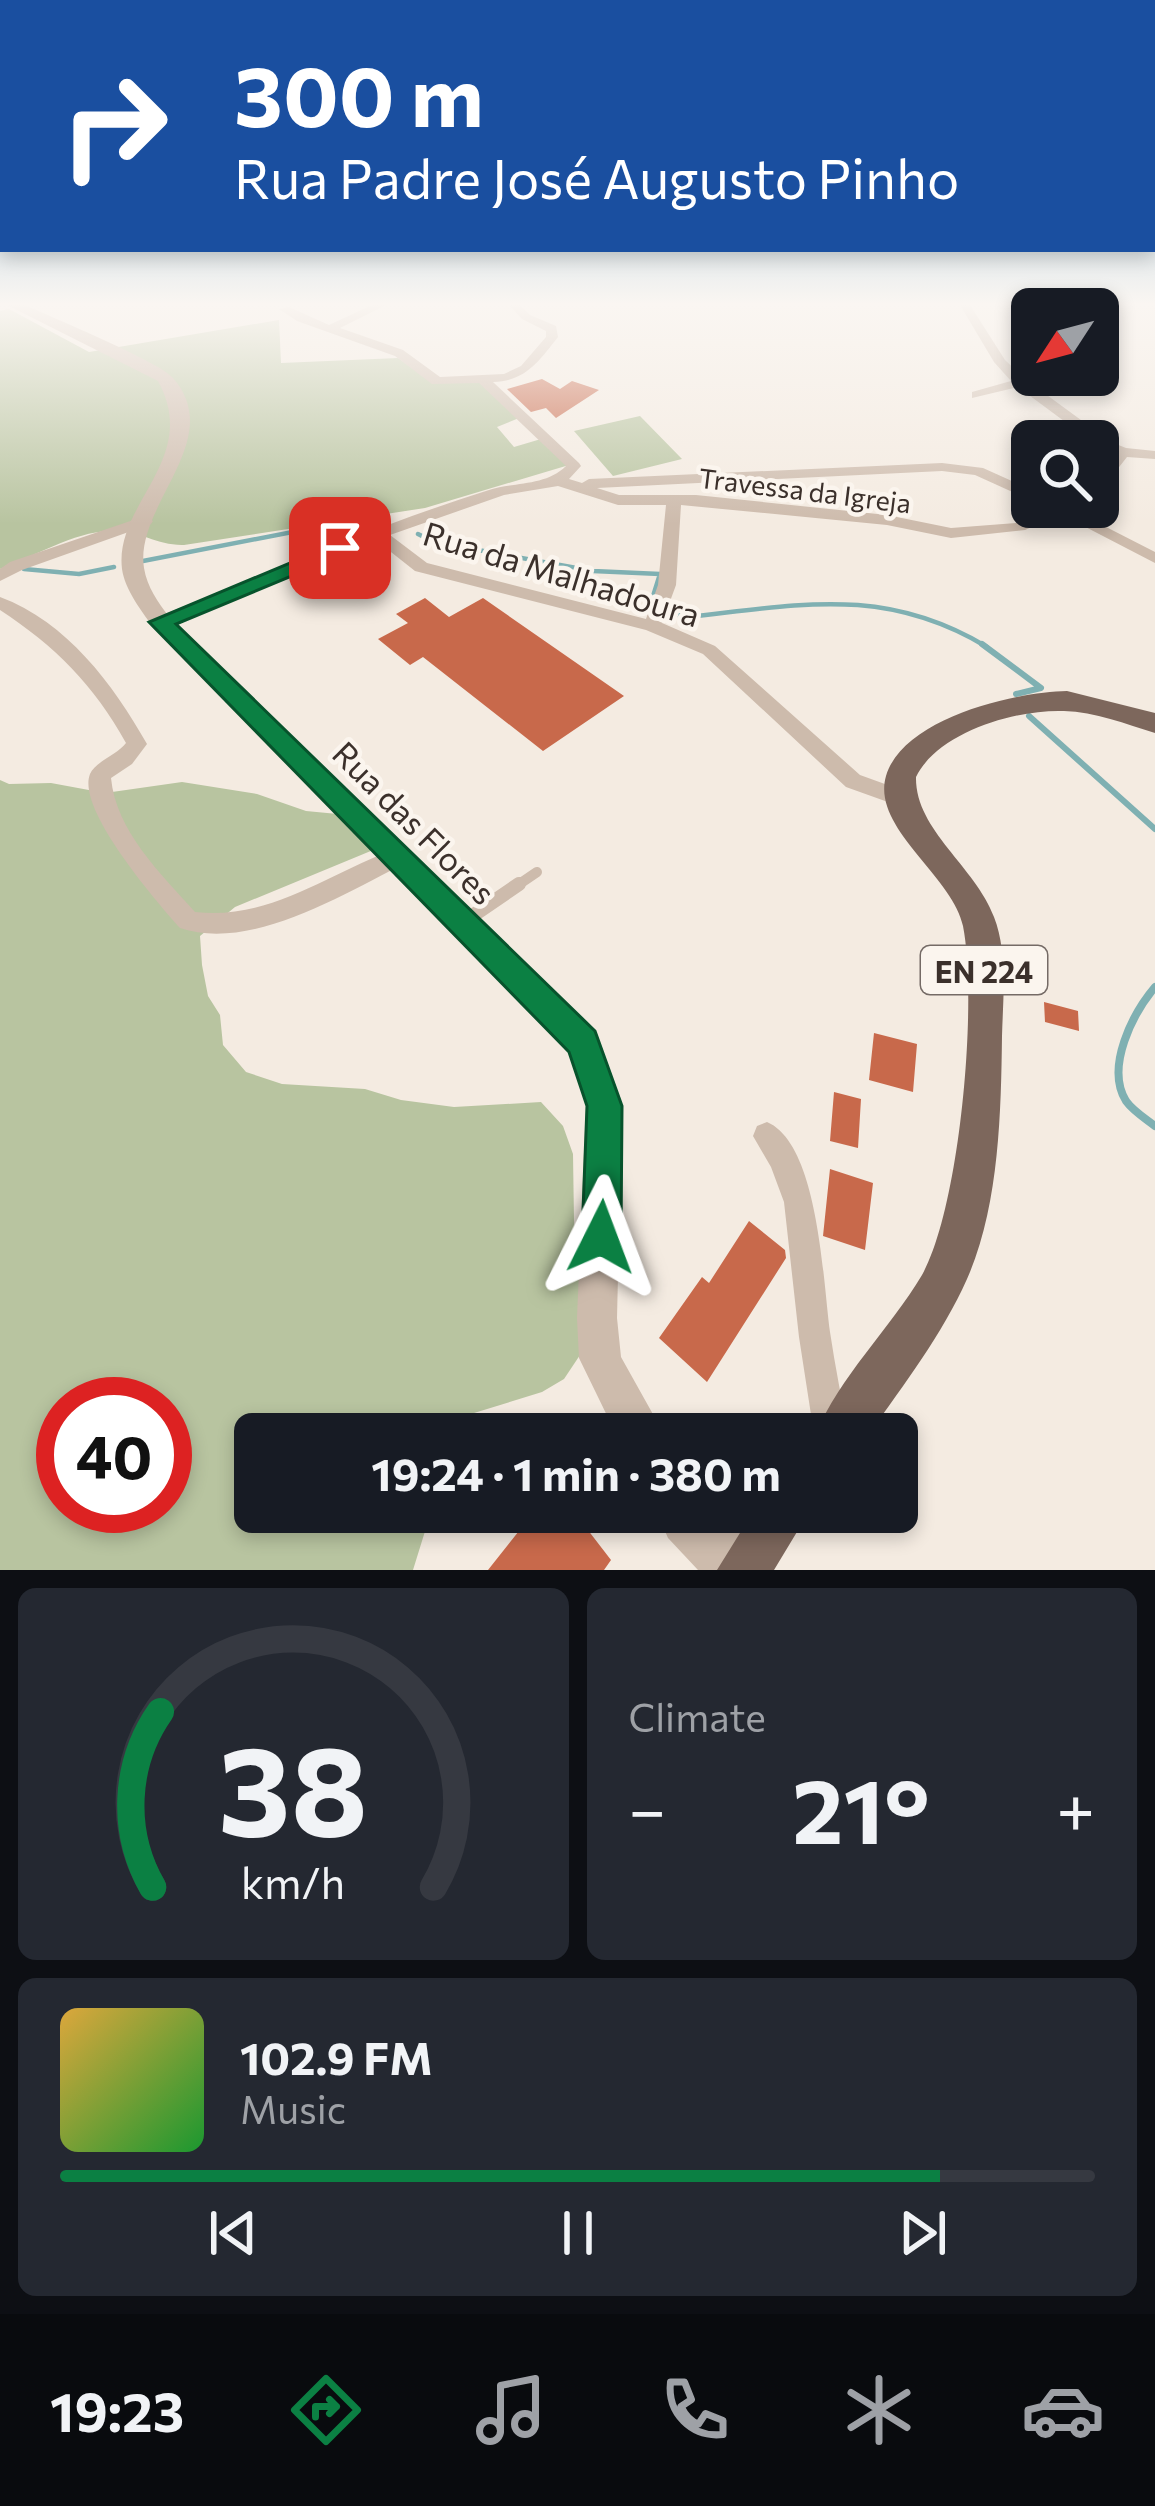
<!DOCTYPE html>
<meta charset="utf-8">
<style>
:root{--surface:#171b24;--page:#242831;--text:#f1f3f6;--muted:#9ea1a6;--line:#363941;--accent:#0b8043}
body{margin:0;font-family:Commissioner,sans-serif;background:var(--page);color:var(--text);height:100vh;display:flex;flex-direction:column;font-size:45px;white-space:nowrap}
*{box-sizing:border-box;margin:0}
p{font-size:39px;color:var(--muted)}
.icon{flex:none;width:66px;height:66px;fill:none;stroke:currentColor;stroke-width:2;stroke-linecap:round;stroke-linejoin:round}
.map{position:relative;height:1570px;overflow:hidden}
.panel{display:flex;flex-direction:column;gap:18px;padding:18px;background:#0d0f14;flex:1}
.panel>*{flex:none}
.guide{position:absolute;left:0px;top:0px;width:1155px;height:252px;box-shadow:0 6px 18px #0003;background:#1a4fa0;color:#fff;overflow:hidden}
.needle{width:78px;rotate:234deg}
.fabs{position:absolute;left:1011px;top:288px;display:grid;gap:24px}
.fabs a{display:grid;place-items:center;width:108px;height:108px;border-radius:18px;background:var(--surface);box-shadow:0 6px 18px #0003;font-size:60px}
.speed{position:absolute;left:36px;top:1377px;display:flex;gap:24px;font-size:60px;font-weight:700;text-align:center}
.speed>*{display:grid;place-content:center;width:156px;height:156px;border-radius:50%;background:var(--surface);box-shadow:0 6px 18px #0003;line-height:1}
.speed .limit{border:18px solid #d22;background:#fff;color:#111}
.pin{position:absolute;display:grid;place-items:center;width:102px;height:102px;color:#fff;margin:-51px;border-radius:24px;box-shadow:0 6px 18px #0006}
.me{position:absolute;width:132px;margin:-66px;rotate:3deg;stroke-linejoin:round;filter:drop-shadow(0 0 9px #0008)}
.turn{display:flex;align-items:center;gap:42px;height:252px;padding:0 36px;font-size:54px}
.turn .icon{width:156px;height:156px;stroke-width:2.5}
.turn b{display:block;font-size:84px;line-height:102px}
.big{font-size:90px;font-weight:700;line-height:1.1}
.panel .tile{flex:1;display:flex;flex-direction:column;justify-content:center;gap:18px;min-width:0;padding:0 42px;border-radius:18px;background:var(--page)}
.panel .dial{align-items:center;gap:0}
.dial svg{height:312px;overflow:visible;fill:none;stroke:var(--line);stroke-width:7;stroke-linecap:round;text-anchor:middle}
.dial text{fill:var(--text);stroke:none}
.song{display:flex;align-items:center;gap:36px}
.cover{width:144px;height:144px;border-radius:18px;background:linear-gradient(135deg,hsl(40 70% 55%),hsl(130 70% 35%))}
.played{height:12px;border-radius:6px;background:linear-gradient(90deg,var(--accent) 85%,var(--line) 85%)}
.keys{display:flex;justify-content:space-around;direction:ltr}
.heat{display:flex;justify-content:space-between;align-items:center;font-size:66px;direction:ltr}
.panel .tiles{flex:1;display:grid;gap:18px;grid-template-columns:1fr 1fr}
.tile:last-child{grid-column:span 2}
.trip{position:absolute;left:234px;top:1413px;width:684px;height:120px;border-radius:18px;background:var(--surface);box-shadow:0 6px 18px #0003;font-weight:700;line-height:120px;text-align:center}
.dock{display:flex;height:192px;justify-content:space-around;align-items:center;background:#090b0e;color:var(--muted)}
.dock .icon{width:84px;height:84px}
.dock .on{color:var(--accent)}
.dock b{font-size:54px;color:var(--text)}
.map>svg:first-child{display:block}
</style>
<div class="map">
<svg width="1155" height="1570" viewBox="0 0 1155 1570">
<rect width="100%" height="100%" fill="#f4ebe1"/>
<path fill="#b8c4a0" fill-rule="evenodd" d="M9,309l80,43 190,-32 2,43 117,-5 36,25h48l37,35 -22,9 17,20 27,-8 28,26 -144,43 -241,37c-27,1 -47,-16 -75,-14 -35,1 -76,26 -109,38v-258z
M640,416l42,43 -69,17 -39,-45z
M0,780l9,4 42,-1 54,10 77,-11 75,12 49,17 42,4 30,33 -143,59 -35,29 2,29 6,31 12,19 3,30 23,27 36,12 83,5 36,11 53,7 87,-5 22,24 10,28 1,67 12,125 -22,33 -22,13 -81,25 -5,17h-201v78h176l-18,58h-413zM63,1404h102v102h-102z"/>
<g fill="none" stroke-linecap="round" stroke-linejoin="round">
<path stroke="#7fb0b2" stroke-width="4.5" d="M418,534l16,8 159,29 67,3 -11,35
M143,561l237,-46
M24,569l55,5 35,-7
M669,613l18,4c113,-12 197,-32 300,30"/>
<path stroke="#7fb0b2" stroke-width="6" d="M982,644l59,44 -25,6
M1029,716l126,113"/>
<path stroke="#7fb0b2" stroke-width="8" d="M1155,987c-22,26 -50,80 -29,114 7,10 20,18 29,25"/>
</g>
<path fill="#c8694b" d="M542,379l18,10 12,-8 27,9 -43,28 -10,-10 -15,4 -24,-23z
M425,598l24,19 34,-19 141,98 -81,55 -120,-94 -13,8 -32,-26 30,-16 -12,-9z
M1044,1002l34,9 1,20 -34,-9z
M874,1033l43,11 -4,48 -44,-12z
M834,1092l27,7 -3,49 -28,-7z
M830,1169l43,14 -8,67 -42,-14z
M749,1221l36,29 1,8 -79,124 -48,-44 43,-61 7,6z
M534,1512h40l37,48 -7,10h-116z"/>
<g fill="none" stroke-linecap="round" stroke-linejoin="round">
<path stroke="#cdbbac" stroke-width="10" d="M515,887l22,-15"/>
<path stroke="#cdbbac" stroke-width="14" d="M465,921l54,-37"/>
<path fill="#cdbbac" fill-rule="evenodd" d="M372,305h14l-46,23 63,22 37,27 64,-3 17,-8 25,-29v-6l-24,-12 -13,-14h11l10,10 26,11 2,11c-19,24 -32,44 -65,45l86,81 2,3 -12,13 13,4 7,-4 353,-16 41,5 49,22v11l-57,-26 -33,-4 -345,17 22,7h77l191,20 64,13 65,-5 8,-4 8,-13 15,1 -11,18 -11,5 -74,8 -64,-13 -206,-20 -5,80 -14,38 53,23 145,129 47,17 3,6 -3,6 -8,2 -53,-19 -143,-133 -57,-24 -231,-59 -38,-30 -210,85h-12v-8c111,-45 220,-92 334,-128 26,-8 57,-4 77,-24l-87,-83 -47,1 -37,-28 -98,-35 -18,-12 10,-2 40,18zM558,486l60,19h48l-8,80 -12,34 -219,-56 -37,-28 114,-40z
M960,305h10l35,55 20,19 86,63 15,6 29,3v8l-28,-2 -11,14 -18,9v-10l16,-16 -13,-6 -3,-7h-7l-73,-54 -46,11v-6l39,-11 -17,-19z
M1047,507h20l88,45v11z
M145,516l8,5 -2,3 -129,46 -22,11v-12l10,-7z
M0,597c67,25 113,87 147,147l-15,20 -21,14c5,53 50,96 84,134 75,9 135,-40 203,-64l8,3 3,6 -3,6c-63,31 -155,89 -226,65 -23,-26 -104,-119 -90,-154 5,-12 28,-20 36,-31 -32,-58 -71,-97 -126,-133z
M767,1122c52,22 56,161 63,210 5,34 12,68 18,102h-34l-15,-97 -15,-135 -13,-35 -18,-31 4,-10z"/>
<path fill="#cdbbac" fill-rule="evenodd" d="M7,305h18c26,12 135,57 148,73 54,62 -39,127 -29,190 3,19 14,34 25,49l426,414 27,74 -5,213 4,39 43,77h-48l-37,-76 -2,-40 9,-213 -17,-54 -416,-424c-12,-17 -28,-37 -31,-58 -8,-66 79,-110 36,-188z
M665,1512h41l10,9 -2,-9h46l8,58h-70l-30,-32 -7,-16z"/>
<path fill="#7d675c" fill-rule="evenodd" d="M1067,691l88,22v20c-29,-9 -60,-21 -91,-22 -47,-2 -126,21 -148,66 -1,53 59,89 78,140 14,36 9,81 8,119 -1,78 -3,171 -35,243 -25,56 -63,105 -98,155h-53c23,-57 74,-105 106,-159 38,-67 56,-272 41,-349 -10,-50 -92,-98 -77,-150 17,-58 129,-84 181,-85z
M753,1512h56l-35,58h-57z"/>
</g>
<linearGradient id="sky" x2="0" y2="1"><stop stop-color="#7eb2d2"/><stop offset="0.58" stop-color="#faf6f2"/><stop offset="1" stop-color="#faf6f2" stop-opacity="0"/></linearGradient>
<rect width="1155" height="524" fill="url(#sky)"/>
<path fill="#0b8043" stroke="#07532c" stroke-width="3" d="M340,542l7,2v9l-171,71 419,407 27,75 -1,131 -6,14 -14,5 -14,-5 -5,-14 5,-131 -18,-54 -420,-430z"/>
<g text-anchor="middle" dominant-baseline="central" stroke-width="9" stroke-linejoin="round" paint-order="stroke">
<g font-size="27" fill="#3b302b" stroke="#fbf5ee">
<text transform="translate(805 490) rotate(7)">Travessa da Igreja</text>
</g>
<rect fill="#fbf5ee" stroke="#756b66" stroke-width="3" x="921" y="946" width="126" height="48" rx="9"/>
<g font-size="30" font-weight="bold" fill="#3b302b">
<text x="984" y="970">EN 224</text>
</g>
<g font-size="33" fill="#3b302b" stroke="#fbf5ee">
<text transform="translate(562 573) rotate(17)">Rua da Malhadoura</text>
<text transform="translate(415 822) rotate(45)">Rua das Flores</text>
</g>
</g>
</svg>
<div class="fabs">
<a><svg class="needle" viewBox="-14 -14 28 28"><path d="M0-13l5 13h-10z" fill="#e53935"/><path d="M0 13l5-13h-10z" fill="#9ea1a6"/></svg></a>
<a><svg class="icon" aria-label="search" viewBox="0 0 24 24"><circle cx="10" cy="10" r="6"/><path d="M15 15l6 6"/></svg></a>
</div>
<div class="speed"><div class="limit">40</div></div>
<div class="pin" style="left:340px;top:548px;background:#d93025"><svg class="icon" aria-label="arrive" viewBox="0 0 24 24"><path d="M6 21V4h12l-3 4 3 4H6"/></svg></div>
<svg class="me" style="left:601px;top:1237px" viewBox="-20 -20 40 40"><path d="M0-17L14 15 0 8-14 15z" fill="#0b8043" stroke="#fff" stroke-width="4"/></svg>
<div class="trip">19:24 · 1 min · 380 m</div>
<div class="guide">
<div class="turn"><svg class="icon" aria-label="right" viewBox="0 0 24 24"><path d="M7 20v-9h11M14 6l5 5-5 5"/></svg><div><b>300 m</b>Rua Padre José Augusto Pinho</div></div>
</div>
</div>
<section class="panel">
<div class="tiles">
<div class="tile dial"><svg viewBox="0 0 100 80">
<path d="M14 69A42 42 0 1 1 86 69"/>
<path d="M14 69A42 42 0 0 1 16 24" stroke="#0b8043"/>
<text x="50" y="56" font-size="32" font-weight="700">38</text>
<text x="50" y="72" font-size="11">km/h</text>
</svg></div>
<div class="tile"><p>Climate</p>
<div class="heat"><a>−</a><b class="big">21°</b><a>+</a></div>
</div>
<div class="tile">
<div class="song"><i class="cover"></i><div><b>102.9 FM</b><p>Music</p></div></div>
<div class="played"></div>
<div class="keys"><svg class="icon" aria-label="previous" viewBox="0 0 24 24"><path d="M18 5L8 12l10 7zM5 5v14"/></svg><svg class="icon" aria-label="pause" viewBox="0 0 24 24"><path d="M8 5v14M16 5v14"/></svg><svg class="icon" aria-label="next" viewBox="0 0 24 24"><path d="M6 5l10 7-10 7zM19 5v14"/></svg></div>
</div>
</div>
</section>
<nav class="dock">
<b>19:23</b>
<svg class="icon on" aria-label="directions" viewBox="0 0 24 24"><path d="M12 3l9 9-9 9-9-9zM9 14v-3h6M13 9l2 2-2 2"/></svg>
<svg class="icon" aria-label="music" viewBox="0 0 24 24"><path d="M9 18V5l10-2v13"/><circle cx="6" cy="18" r="3"/><circle cx="16" cy="16" r="3"/></svg>
<svg class="icon" aria-label="phone" viewBox="0 0 24 24"><path d="M5 4h4l2 5-3 2q2 4 5 5l2-3 5 2v4C11 20 4 13 5 4z"/></svg>
<svg class="icon" aria-label="climate" viewBox="0 0 24 24"><path d="M12 3v18M4 7l16 10M4 17L20 7"/></svg>
<svg class="icon" aria-label="car" viewBox="0 0 24 24"><path d="M5 17H2v-5l4-1 3-4h7l3 4 3 1v5h-3M9 17h6M6 11h13"/><circle cx="7" cy="17" r="2"/><circle cx="17" cy="17" r="2"/></svg>
</nav>
